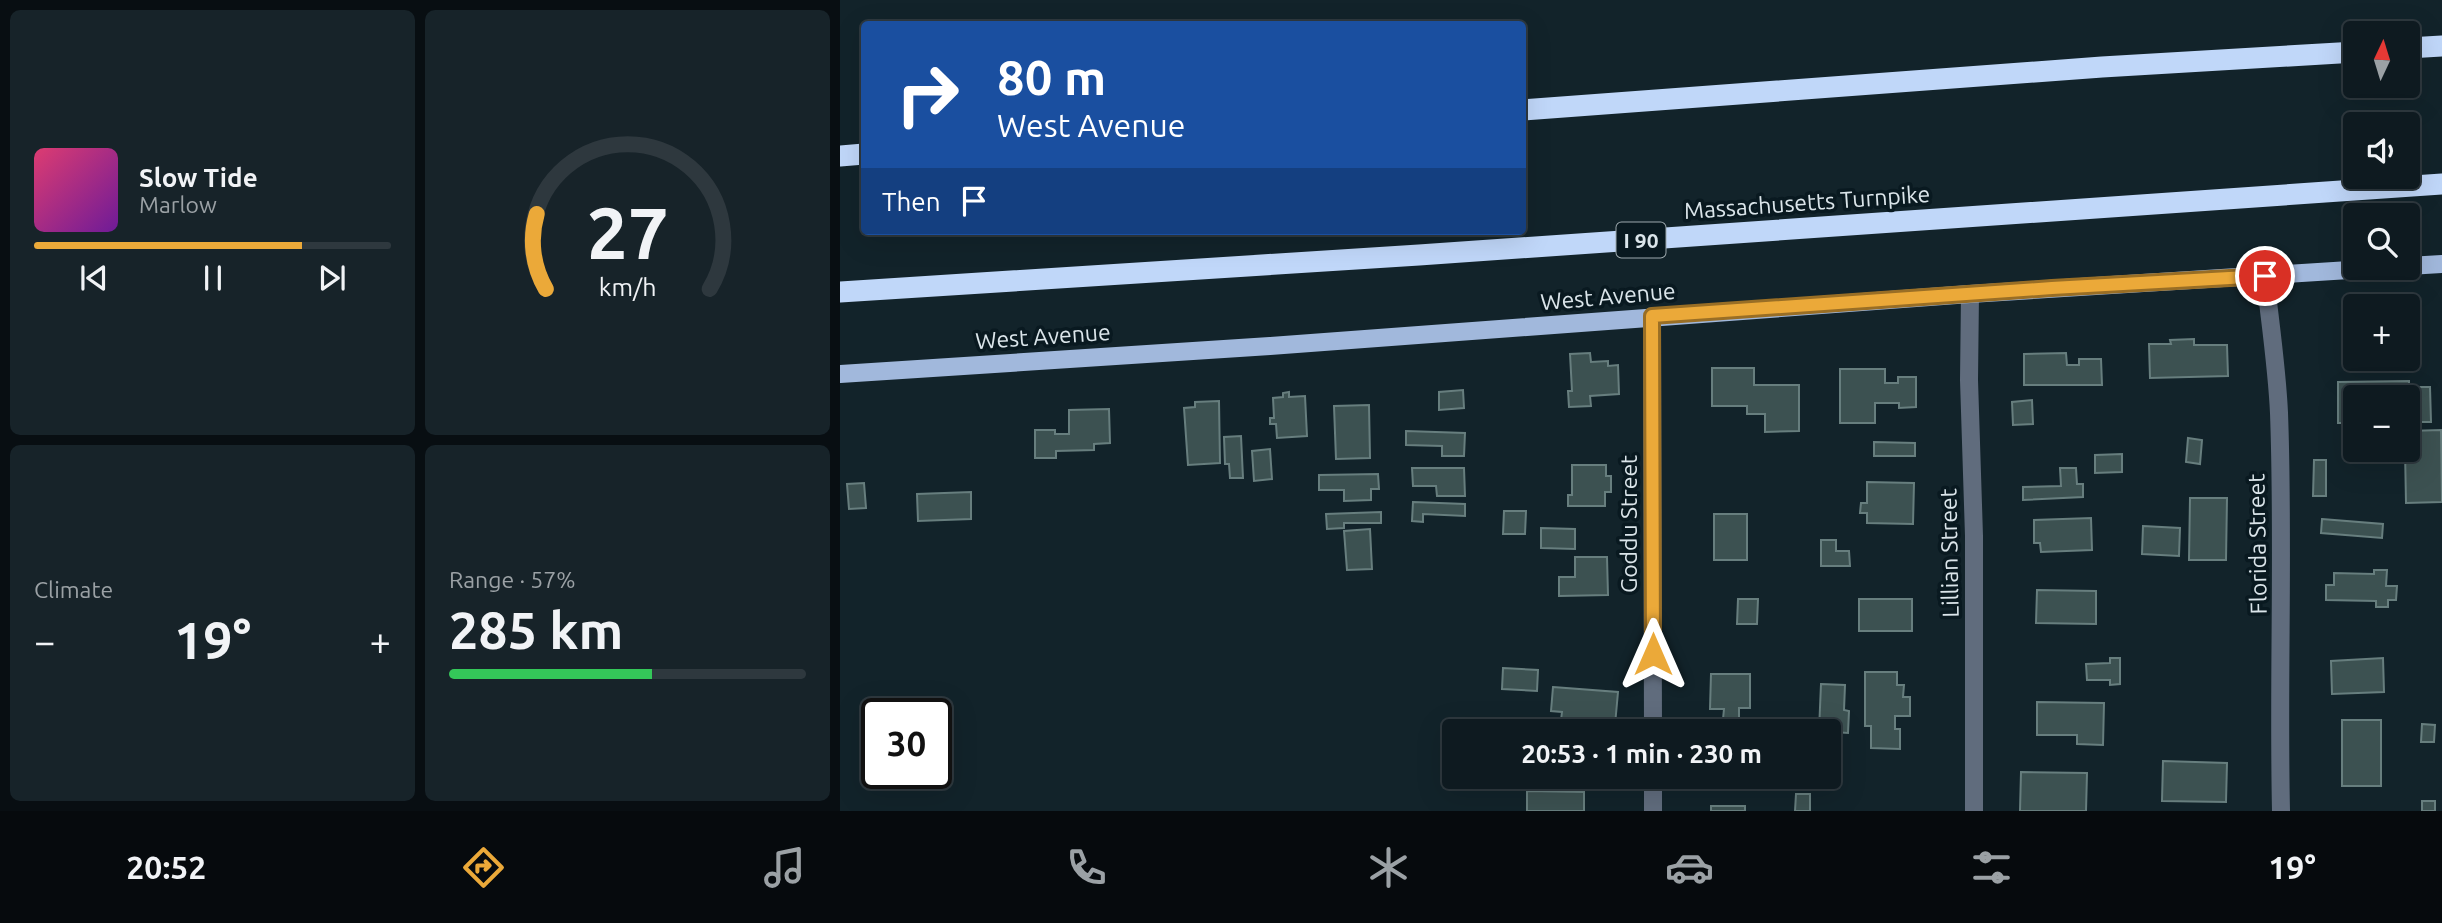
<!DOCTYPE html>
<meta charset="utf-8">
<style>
:root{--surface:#0e1a20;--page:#172329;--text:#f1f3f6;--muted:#9ba1a5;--line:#2e383e;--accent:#eba939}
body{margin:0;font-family:Ubuntu,sans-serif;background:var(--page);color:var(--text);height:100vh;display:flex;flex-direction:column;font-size:26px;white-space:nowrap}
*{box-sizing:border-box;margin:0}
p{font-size:23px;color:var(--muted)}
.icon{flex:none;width:38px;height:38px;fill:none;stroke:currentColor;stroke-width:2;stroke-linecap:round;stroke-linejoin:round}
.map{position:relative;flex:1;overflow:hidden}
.side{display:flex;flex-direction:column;gap:10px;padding:10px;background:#080e12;width:840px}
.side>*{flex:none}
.top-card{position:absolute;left:21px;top:21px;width:665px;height:214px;border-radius:7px;box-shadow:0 7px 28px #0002,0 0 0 2px var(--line);background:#1a4fa0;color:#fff;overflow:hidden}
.needle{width:46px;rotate:4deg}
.buttons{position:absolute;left:1503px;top:21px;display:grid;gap:14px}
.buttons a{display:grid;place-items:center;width:77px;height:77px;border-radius:7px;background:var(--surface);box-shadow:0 7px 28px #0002,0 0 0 2px var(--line);font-size:35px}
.speed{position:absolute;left:21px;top:698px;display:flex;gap:14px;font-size:35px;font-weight:700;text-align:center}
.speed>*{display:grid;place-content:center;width:91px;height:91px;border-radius:50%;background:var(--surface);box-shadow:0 7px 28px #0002,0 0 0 2px var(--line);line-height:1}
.speed .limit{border:4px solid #111;border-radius:10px;background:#fff;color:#111}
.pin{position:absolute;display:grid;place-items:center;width:60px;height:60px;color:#fff;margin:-30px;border:4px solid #fff;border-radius:50%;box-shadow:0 2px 7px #0007}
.me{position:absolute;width:77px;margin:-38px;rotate:0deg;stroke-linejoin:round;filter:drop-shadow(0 0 5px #0008)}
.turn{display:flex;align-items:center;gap:24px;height:147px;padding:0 21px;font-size:32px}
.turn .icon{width:91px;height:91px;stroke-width:2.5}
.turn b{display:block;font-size:49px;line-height:60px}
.then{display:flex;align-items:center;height:66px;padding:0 21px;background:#0003;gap:14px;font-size:26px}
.big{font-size:52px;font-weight:700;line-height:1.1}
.side .tile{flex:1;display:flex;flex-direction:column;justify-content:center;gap:10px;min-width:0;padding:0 24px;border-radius:10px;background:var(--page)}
.side .dial{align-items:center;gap:0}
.dial svg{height:182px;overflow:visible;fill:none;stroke:var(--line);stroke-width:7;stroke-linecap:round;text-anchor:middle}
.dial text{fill:var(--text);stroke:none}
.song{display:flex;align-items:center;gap:21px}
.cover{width:84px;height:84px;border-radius:10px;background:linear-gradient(135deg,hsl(340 70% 55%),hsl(280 70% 35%))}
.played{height:7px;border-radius:4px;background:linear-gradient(90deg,var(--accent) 75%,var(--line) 75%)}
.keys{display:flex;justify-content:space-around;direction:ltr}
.heat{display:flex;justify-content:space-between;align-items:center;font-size:38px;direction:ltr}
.charge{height:10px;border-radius:5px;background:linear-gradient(90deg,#34c759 57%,var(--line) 0)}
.side .tiles{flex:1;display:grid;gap:10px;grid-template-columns:repeat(2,1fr)}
.trip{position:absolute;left:602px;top:719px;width:399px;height:70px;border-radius:7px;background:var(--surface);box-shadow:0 7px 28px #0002,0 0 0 2px var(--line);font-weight:700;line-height:70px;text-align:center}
.menu{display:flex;height:112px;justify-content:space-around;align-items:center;background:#060a0d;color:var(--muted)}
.menu .icon{width:49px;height:49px}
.menu .active{color:var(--accent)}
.menu b{font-size:32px;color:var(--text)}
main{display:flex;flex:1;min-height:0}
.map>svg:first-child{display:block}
</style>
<main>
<section class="side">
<div class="tiles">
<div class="tile">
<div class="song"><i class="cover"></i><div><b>Slow Tide</b><p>Marlow</p></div></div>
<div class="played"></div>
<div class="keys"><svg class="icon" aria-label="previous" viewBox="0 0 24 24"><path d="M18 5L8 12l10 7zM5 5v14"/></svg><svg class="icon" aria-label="pause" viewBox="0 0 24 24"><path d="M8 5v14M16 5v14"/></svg><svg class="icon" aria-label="next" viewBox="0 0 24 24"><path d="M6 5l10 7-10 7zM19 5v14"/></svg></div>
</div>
<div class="tile dial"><svg viewBox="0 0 100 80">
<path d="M14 69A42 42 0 1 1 86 69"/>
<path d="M14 69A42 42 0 0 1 10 36" stroke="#eba939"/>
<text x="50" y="56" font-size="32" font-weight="700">27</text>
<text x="50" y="72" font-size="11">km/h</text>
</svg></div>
<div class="tile"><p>Climate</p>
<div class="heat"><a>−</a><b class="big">19°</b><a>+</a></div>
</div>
<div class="tile"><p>Range · 57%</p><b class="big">285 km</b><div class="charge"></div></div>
</div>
</section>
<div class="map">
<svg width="1602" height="811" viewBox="0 0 1602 811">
<rect width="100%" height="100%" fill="#12232a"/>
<path fill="#3c5151" stroke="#677e7e" stroke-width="2" d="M1354,339v6h33l1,31 -78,2 -1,-34h22l-1,-4z
M750,353l1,9 17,-1v5l10,-1 1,29 -29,2 1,10 -22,1 -1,-16h4l-2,-37z
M1226,353l1,12h12v-6h22l1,26h-78v-31z
M1528,359h28l1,10h-29z
M872,368h42v17h45v46l-34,1v-18h-18v-8h-35z
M1000,369h45v14h13v-6h18v30l-17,1v-5h-24v20h-35z
M1569,381v6h21l1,35h-23v-25h-52v26h-18v-41z
M623,390l1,18 -25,2v-18z
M449,392v5l16,-1 2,40 -30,2 -1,-14h-6v-6h4l-1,-20 10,-1v-4z
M1192,400l1,24 -20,1 -1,-23z
M379,401l1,62 -32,2 -4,-57 11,-1v-5z
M529,405l1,53 -34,1 -2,-53z
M269,409l1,34 -16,1v6l-38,1v7h-21v-28h20v4h14v-24z
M1601,430l1,72 -36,1 -1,-53h3v-19z
M566,431l59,2 -1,23h-22v-10l-36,-1z
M401,436l2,42h-13l-1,-14h-4l-1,-27z
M1348,438l14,2 -2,24 -14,-2z
M1034,442l41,1v13h-41z
M430,449l2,30 -18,2 -2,-30z
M1282,454v18l-27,1v-18z
M1474,460h12v36h-13z
M732,465h34v11h5v16h-6v14h-37v-11h4z
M572,468h52l1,28h-28l-1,-10h-23z
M1220,468h16l1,16h6v13l-60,3v-13l38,-1z
M538,474l1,15h-8v11l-27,1v-11h-25v-15z
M1027,482l47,1 -1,41 -46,-1v-10h-7l1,-10h6z
M24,483l2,25 -17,1 -2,-25z
M131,492v27l-53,2 -1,-27z
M1350,498h37l-1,62h-37z
M573,502l52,2v12l-42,-2v8l-11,-1z
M664,511h22l-1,23h-22z
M541,512v11h-37v5l-17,1 -1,-15z
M874,514h33v46h-33z
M1251,518l1,32 -51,2 -1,-9h-6v-23z
M1482,519l61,5 -1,14 -61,-5z
M1303,526l37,2 -1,28 -37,-2z
M701,528l34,1v20l-34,-1z
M530,529l2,40 -25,1 -3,-39z
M981,540h15v11h13l1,15h-29z
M735,557h32l1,38 -49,1v-19h16z
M1534,570h13l-1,16h11l-1,14h-8v7h-12v-6l-50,-1v-15h8v-12l40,1z
M1197,590l59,1v33l-60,-1z
M898,599h20l-1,25h-20z
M1019,599h53v32h-53z
M1270,658h10v26l-10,1v-5h-23l-1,-16 24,-1z
M1543,658l1,34 -52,2 -1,-33z
M663,668l35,2 -1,21 -35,-2z
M1025,672h32v13h7l-1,12h7v19h-15v13h5v20l-29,-1v-22h-6z
M871,674h39v34h-11v11h-16l1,-10h-14z
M981,684l24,1 -1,25 5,1 -1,22 -29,-2z
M713,687l65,5 -3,33 -54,-5 1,-8 -11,-1z
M1197,702l67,1 -1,42 -26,-1v-9h-40z
M1502,720h39v66h-39z
M1582,724l13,1 -1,17h-13z
M1323,761l64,2 -1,39 -64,-1z
M1181,772l66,1 -1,38h-66z
M687,791l57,1v19h-57z
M956,794h14v17h-15z
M1582,801h13v10h-13z
M871,806h34v5h-34z"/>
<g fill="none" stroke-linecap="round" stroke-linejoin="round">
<path stroke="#606c7d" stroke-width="18" d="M1425,276c5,46 12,92 14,137 5,133 -1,265 2,398
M1130,294l-1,86 5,156v275
M812,316l1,416
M813,811v-34"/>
<path stroke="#a1b8dc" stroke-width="18" d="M1568,266l34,-2
M0,374l430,-28 700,-52 411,-26"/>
<path stroke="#c0d7f9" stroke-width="21" d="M1568,48l34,-2
M682,110l580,-43 254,-15
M0,156l24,-2
M0,292l579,-37 1023,-71"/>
</g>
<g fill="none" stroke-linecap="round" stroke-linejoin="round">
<g stroke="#996e25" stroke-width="18">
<path id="route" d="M813,654l-1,-338 400,-28 213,-12"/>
</g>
<use href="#route" stroke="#eba939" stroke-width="12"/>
</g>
<g text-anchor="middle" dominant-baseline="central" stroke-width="7" stroke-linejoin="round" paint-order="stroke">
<rect fill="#091920" stroke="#9ca8ad" stroke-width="2" x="776.5" y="222.5" width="49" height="35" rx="5"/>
<g font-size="21" font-weight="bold" fill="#dbe5ea">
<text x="801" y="240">I 90</text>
</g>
<g font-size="23" fill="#dbe5ea" stroke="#091920">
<text transform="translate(967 202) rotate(-4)">Massachusetts Turnpike</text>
<text transform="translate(768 296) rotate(-5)">West Avenue</text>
<text transform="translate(203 336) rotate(-4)">West Avenue</text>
<text transform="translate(788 524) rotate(-90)">Goddu Street</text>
<text transform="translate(1417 544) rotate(-91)">Florida Street</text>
<text transform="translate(1109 553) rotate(-91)">Lillian Street</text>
</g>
</g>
</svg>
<div class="buttons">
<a><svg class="needle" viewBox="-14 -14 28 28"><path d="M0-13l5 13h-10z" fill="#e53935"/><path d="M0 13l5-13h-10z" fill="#9ba1a5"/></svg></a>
<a><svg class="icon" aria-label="sound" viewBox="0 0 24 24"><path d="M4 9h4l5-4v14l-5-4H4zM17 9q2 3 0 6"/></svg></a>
<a><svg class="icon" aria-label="search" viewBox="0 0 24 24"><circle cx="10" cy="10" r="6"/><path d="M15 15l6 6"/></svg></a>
<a>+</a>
<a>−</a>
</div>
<div class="speed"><div class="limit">30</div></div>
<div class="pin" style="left:1425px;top:276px;background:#d93025"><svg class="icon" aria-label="arrive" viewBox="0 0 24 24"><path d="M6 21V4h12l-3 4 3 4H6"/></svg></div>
<svg class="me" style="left:813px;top:654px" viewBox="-20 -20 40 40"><path d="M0-17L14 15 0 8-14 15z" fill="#eba939" stroke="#fff" stroke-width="4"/></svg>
<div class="trip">20:53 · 1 min · 230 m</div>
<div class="top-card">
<div class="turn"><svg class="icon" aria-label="right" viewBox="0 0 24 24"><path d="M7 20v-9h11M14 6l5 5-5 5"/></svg><div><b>80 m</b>West Avenue</div></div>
<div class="then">Then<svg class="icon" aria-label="arrive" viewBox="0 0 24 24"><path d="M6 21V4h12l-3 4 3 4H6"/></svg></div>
</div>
</div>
</main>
<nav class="menu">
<b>20:52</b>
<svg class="icon active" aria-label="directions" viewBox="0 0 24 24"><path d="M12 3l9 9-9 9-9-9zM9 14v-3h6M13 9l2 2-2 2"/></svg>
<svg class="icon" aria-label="music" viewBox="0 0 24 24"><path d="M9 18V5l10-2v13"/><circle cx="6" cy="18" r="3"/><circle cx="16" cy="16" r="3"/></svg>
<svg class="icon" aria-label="phone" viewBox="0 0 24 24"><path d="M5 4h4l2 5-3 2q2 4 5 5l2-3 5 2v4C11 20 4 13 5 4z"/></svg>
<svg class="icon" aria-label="climate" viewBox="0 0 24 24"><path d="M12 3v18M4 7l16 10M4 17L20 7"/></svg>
<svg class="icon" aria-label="car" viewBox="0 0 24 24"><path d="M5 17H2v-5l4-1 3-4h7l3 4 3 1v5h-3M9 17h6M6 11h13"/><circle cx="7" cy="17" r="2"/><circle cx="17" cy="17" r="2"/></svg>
<svg class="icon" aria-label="filters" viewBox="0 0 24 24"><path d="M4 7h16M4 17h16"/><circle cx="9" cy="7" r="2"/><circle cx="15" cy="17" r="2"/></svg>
<b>19°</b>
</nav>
